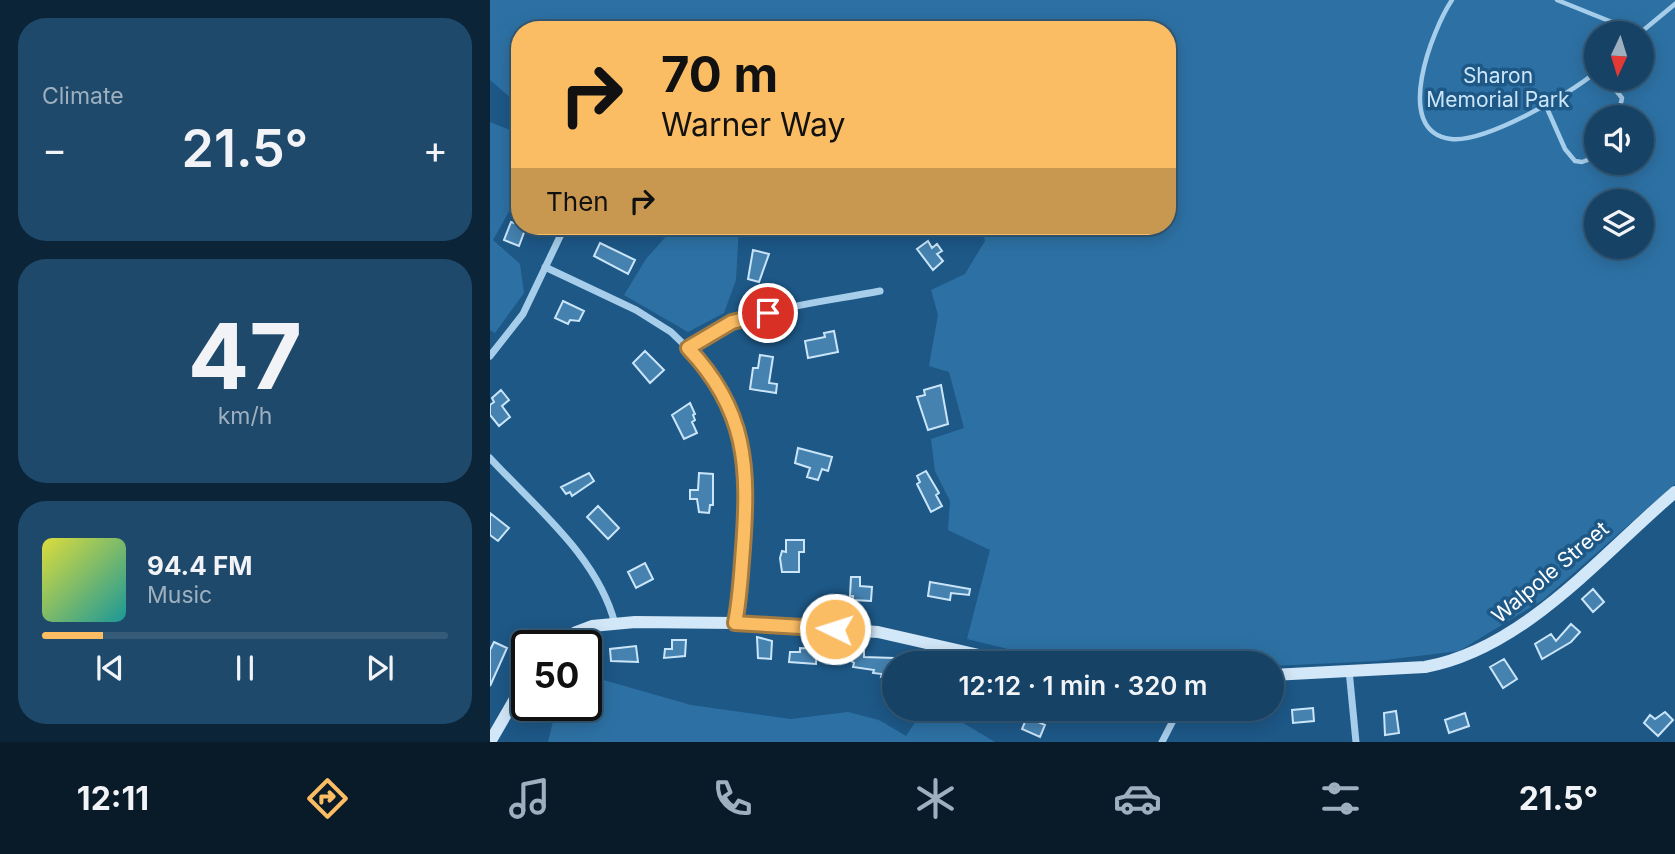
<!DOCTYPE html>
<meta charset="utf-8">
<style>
:root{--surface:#164265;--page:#1f496b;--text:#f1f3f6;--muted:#9eb0bf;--line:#355b79;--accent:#fbbd64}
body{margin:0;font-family:Inter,sans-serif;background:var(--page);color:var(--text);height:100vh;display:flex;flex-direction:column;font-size:26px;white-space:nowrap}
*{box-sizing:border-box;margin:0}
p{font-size:23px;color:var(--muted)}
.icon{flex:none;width:38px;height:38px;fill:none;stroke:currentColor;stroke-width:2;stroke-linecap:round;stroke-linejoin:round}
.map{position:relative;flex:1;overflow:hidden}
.panel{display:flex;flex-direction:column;gap:18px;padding:18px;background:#0c2438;width:490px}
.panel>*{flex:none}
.banner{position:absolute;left:21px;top:21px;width:665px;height:214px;border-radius:28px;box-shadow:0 4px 18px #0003,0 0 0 2px var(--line);background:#fbbd64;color:#111;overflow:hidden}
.needle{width:46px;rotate:184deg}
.controls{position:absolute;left:1094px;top:21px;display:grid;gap:14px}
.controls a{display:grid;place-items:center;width:70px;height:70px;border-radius:50%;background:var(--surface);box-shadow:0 4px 18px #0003,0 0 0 2px var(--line);font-size:35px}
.speed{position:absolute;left:21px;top:630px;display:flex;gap:14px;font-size:35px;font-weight:700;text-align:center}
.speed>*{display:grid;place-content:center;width:91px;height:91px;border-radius:50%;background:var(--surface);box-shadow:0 4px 18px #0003,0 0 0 2px var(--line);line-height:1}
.speed .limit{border:4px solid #111;border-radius:10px;background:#fff;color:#111}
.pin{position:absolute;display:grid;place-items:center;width:60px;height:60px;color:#fff;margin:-30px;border:4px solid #fff;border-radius:50%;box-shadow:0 2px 7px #0007}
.me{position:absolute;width:77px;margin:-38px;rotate:274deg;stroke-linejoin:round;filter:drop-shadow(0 0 5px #0008)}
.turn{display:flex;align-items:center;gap:24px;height:147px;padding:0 35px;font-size:32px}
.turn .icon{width:91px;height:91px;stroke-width:2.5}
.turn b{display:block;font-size:49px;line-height:60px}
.then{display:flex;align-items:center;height:66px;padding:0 35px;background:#0003;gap:14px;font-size:26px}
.big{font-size:52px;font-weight:600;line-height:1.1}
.panel .tile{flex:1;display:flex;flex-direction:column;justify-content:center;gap:10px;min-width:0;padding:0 24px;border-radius:28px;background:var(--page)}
.panel .dial{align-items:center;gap:0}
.dial b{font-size:91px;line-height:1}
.song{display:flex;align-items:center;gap:21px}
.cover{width:84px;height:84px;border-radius:10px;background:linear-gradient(135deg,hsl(60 70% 55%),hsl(180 70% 35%))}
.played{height:7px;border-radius:4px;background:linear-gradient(90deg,var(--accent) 15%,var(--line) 15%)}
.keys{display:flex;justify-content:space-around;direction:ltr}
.heat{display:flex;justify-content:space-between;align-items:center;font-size:38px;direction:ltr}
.trip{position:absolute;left:392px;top:651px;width:402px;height:70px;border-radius:35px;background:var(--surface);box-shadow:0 4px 18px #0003,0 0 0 2px var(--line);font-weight:600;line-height:70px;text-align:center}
.tab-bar{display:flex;height:112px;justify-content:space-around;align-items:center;background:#091a28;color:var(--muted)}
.tab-bar .icon{width:49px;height:49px}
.tab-bar .on{color:var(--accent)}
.tab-bar b{font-size:32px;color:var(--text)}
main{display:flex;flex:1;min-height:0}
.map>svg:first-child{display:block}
</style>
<main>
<section class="panel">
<div class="tile"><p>Climate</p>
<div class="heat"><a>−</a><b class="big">21.5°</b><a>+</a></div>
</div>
<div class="tile dial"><b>47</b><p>km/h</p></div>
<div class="tile">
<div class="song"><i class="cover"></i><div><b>94.4 FM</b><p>Music</p></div></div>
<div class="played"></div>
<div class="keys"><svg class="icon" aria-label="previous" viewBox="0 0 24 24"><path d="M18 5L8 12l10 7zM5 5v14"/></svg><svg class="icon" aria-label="pause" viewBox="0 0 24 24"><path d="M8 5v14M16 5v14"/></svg><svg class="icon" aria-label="next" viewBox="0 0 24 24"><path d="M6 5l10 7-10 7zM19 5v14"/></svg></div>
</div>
</section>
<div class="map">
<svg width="1185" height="742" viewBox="0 0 1185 742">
<rect width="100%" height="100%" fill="#1d5887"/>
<path fill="#2d71a4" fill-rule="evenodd" d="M0,0h1185v484l-132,116 -84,51 -82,10 -105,5v-3h-208l-97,-24 23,-89 -42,-20 2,-29 -15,-30 -4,-32 33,-11 -15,-56 -20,-6 9,-51 -7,-25 34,-16 20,-33 -3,-15h185v-196h-647v76l-30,-26zM1106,33h46v46h-46zM1106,117h46v46h-46zM1106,201h46v46h-46z
M0,122l30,12v58l-27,48 27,24 4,29 -29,40 -5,-3z
M180,226h69l-3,54 -12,33 -36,19 -64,-37 22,-36 23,-26z
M96,675l105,30 100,14 57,-7 31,8 27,16 18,-27h16l55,33h-447l6,-25 -21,-12h53z"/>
<path fill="#4582b0" stroke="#cbe5f8" stroke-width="2" d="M21,222l15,5 -7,19 -15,-6z
M438,241l4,7 5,-4 5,7 -5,3 6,7 -10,9 -16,-21z
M110,243l35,17 -7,14 -34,-18z
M263,250l16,4 -10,28 -11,-3z
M73,301l21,10 -5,10 -9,-1 -2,4 -13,-6z
M344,331l4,21 -30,6 -3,-17 20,-4 -1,-4z
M155,351l19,19 -14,13 -17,-20z
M270,355l13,2 -4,26 8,1 -1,9 -26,-4 3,-21h5z
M451,385l7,39 -20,6 -11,-33 8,-2 -1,-5z
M11,390l8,10 -7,6 8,11 -11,9 -9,-11v-10l4,-3 -2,-4z
M200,403l5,11 -2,1 2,5 -3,2 5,11 -13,6 -12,-24z
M308,448l34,9 -4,14 -6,-2 -4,11 -11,-3 3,-9 -15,-5z
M436,471l13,22 -3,2 6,11 -11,6 -14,-28 3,-2 -3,-6z
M99,473l5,8 -22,15 -2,-4 -4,2 -5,-7z
M209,473l14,1v31h-3l-1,8 -10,-1 -2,-13h-7v-9h8z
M108,506l21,22 -11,11 -21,-22z
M0,513l19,15 -11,13 -8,-6z
M296,540h18v12h-5v20h-17l-2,-14 2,-7 4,1z
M155,563l8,16 -17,9 -8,-16z
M361,577h9v9l12,1 -1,14 -18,-1v-4h-3z
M440,582l40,7 -1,6 -18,-2 -1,7 -22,-4z
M1103,589l11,13 -11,10 -11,-13z
M1081,624l9,8 -9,10 -29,17 -7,-15 16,-10 5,7z
M267,637l15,4 -1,18 -13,-1z
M182,640h14l-1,16 -21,2 1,-9h7z
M4,642l13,6 -17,38v-36z
M146,646l2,16 -27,-1 -1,-12z
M310,648l17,1 -1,15 -27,-2 1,-10h10z
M357,649l17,2v6l30,1 -3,20 -10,-1 1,-3 -9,-1 1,-3 -21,-3 1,-4 -8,-6z
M1014,659l13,20 -14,9 -13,-21z
M823,708l1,13 -21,2 -1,-13z
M906,711l3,22 -14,2 -1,-22z
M1175,712l8,8 -15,16 -14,-13 6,-8 5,4z
M975,713l4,13 -20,7 -4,-13z
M537,717l18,8 -5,12 -18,-8z"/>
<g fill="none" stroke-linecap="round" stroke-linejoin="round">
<path stroke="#a6ceeb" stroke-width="4.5" d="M962,0c-19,28 -61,132 -1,139 34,4 119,-45 145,-67
M1067,0l82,33
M1150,33l35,-29
M1117,79l15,19 -4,19
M1056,106l19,43 10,12 7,1 14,-5"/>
<path stroke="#a6ceeb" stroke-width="7" d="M55,267l91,43 35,22 28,27 33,55 14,48 1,27 -12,134
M198,348c56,-40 126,-44 192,-57
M0,356l33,-42 42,-88
M0,458c46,50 108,99 125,166
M859,670l7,72
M672,742l17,-33"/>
<path stroke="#d2e7f8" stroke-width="12" d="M64,646l22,-14 16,-6 43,-4 100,1 143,9 136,31
M782,675l153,-8c99,-18 176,-112 250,-175
M0,742l37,-64"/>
</g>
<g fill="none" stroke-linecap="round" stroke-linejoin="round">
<g stroke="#a37b41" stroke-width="18">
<path id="route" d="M278,313l-36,9 -44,26c59,62 61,119 55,200 -2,25 -3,50 -8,75l100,6"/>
</g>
<use href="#route" stroke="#fbbd64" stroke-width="12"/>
</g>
<g text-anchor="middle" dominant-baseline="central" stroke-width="7" stroke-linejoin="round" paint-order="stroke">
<g font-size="21" fill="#cbe5f8" stroke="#1d5887">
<text x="1008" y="75">Sharon<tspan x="1008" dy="24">Memorial Park</tspan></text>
</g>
<g font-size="21" fill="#fff" stroke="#1d5887">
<text transform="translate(1060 572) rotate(-40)">Walpole Street</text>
</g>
</g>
</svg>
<div class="controls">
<a><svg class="needle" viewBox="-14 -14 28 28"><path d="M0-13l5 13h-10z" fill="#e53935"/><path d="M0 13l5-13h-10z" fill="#9eb0bf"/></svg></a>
<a><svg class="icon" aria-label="sound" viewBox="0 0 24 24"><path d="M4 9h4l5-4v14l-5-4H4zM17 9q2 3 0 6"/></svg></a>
<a><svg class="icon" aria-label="layers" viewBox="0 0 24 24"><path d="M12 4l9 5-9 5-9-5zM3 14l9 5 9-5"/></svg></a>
</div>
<div class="speed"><div class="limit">50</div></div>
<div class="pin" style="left:278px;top:313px;background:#d93025"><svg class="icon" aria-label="arrive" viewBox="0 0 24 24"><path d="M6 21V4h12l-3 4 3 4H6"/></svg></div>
<svg class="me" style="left:345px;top:629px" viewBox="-20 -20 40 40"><circle r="17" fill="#fbbd64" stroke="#fff" stroke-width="3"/><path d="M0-11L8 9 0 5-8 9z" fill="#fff"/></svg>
<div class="trip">12:12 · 1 min · 320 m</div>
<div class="banner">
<div class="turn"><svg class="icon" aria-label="right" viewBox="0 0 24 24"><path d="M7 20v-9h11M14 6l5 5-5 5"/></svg><div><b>70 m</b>Warner Way</div></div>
<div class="then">Then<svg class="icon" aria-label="right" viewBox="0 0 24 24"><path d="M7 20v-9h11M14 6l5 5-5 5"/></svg></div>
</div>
</div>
</main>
<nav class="tab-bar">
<b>12:11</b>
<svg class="icon on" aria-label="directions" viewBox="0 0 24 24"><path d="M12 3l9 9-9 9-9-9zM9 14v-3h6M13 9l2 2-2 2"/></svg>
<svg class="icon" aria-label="music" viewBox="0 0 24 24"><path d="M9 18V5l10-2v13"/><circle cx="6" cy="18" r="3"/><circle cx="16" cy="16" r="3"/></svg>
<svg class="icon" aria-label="phone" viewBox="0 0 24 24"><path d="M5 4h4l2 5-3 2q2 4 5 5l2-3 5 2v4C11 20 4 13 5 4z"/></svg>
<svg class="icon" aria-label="climate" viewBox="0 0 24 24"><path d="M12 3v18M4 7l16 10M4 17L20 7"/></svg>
<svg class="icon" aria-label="car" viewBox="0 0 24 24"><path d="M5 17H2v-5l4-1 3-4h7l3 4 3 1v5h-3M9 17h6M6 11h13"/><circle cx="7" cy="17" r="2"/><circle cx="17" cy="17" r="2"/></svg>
<svg class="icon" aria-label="filters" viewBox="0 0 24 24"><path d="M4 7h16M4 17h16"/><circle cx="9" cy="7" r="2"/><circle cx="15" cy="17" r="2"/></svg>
<b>21.5°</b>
</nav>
